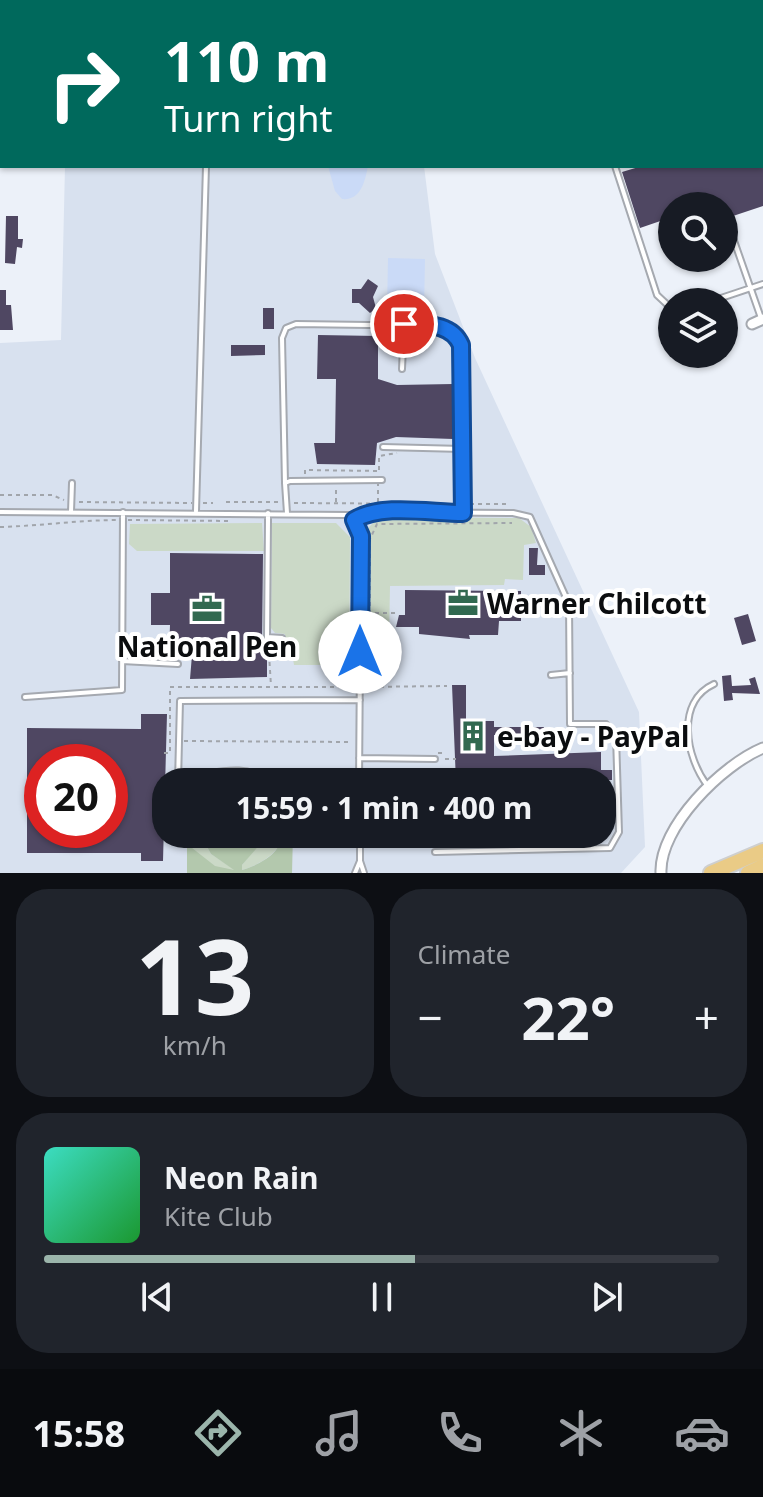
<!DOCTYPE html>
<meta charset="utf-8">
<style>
:root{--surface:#171b24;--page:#20242c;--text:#f1f3f6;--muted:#9ea1a6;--line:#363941;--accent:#9bb5ab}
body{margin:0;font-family:"Noto Sans",sans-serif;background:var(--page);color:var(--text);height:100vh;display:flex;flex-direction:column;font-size:30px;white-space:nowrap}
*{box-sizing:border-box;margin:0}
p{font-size:26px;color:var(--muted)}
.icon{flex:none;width:44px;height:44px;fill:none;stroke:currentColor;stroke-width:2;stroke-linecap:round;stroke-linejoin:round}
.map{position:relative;height:873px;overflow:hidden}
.side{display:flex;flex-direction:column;gap:16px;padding:16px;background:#0d0f14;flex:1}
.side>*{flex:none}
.guide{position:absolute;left:0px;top:0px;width:764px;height:168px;box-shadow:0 2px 6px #0004;background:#00695c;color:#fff;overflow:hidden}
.tools{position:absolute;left:658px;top:192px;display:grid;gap:16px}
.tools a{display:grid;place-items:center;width:80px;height:80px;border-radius:50%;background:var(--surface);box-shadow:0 2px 6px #0004;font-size:40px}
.speed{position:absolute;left:24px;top:744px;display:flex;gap:16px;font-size:40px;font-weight:700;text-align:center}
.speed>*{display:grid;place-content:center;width:104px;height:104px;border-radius:50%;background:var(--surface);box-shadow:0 2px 6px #0004;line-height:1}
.speed .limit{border:12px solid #d22;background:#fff;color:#111}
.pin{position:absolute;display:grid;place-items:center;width:68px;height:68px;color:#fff;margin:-34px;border:4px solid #fff;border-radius:50%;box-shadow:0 2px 8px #0007}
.me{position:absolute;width:88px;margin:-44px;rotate:0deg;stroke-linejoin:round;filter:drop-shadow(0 0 6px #0008)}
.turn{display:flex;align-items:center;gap:28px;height:168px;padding:0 32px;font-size:36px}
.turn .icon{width:104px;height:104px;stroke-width:2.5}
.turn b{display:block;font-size:56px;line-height:68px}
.big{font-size:60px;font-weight:700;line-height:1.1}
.side .tile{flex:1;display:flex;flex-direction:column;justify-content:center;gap:12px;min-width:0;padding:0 28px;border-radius:32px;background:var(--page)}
.side .dial{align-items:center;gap:0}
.dial b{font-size:104px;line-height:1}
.song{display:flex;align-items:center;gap:24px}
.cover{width:96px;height:96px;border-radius:12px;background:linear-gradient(135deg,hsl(170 70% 55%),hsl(130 70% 35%))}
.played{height:8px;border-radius:4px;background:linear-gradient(90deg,var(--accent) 55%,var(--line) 55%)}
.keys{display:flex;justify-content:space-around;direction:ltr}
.heat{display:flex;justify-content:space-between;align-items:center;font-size:44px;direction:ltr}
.side .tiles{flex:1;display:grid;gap:16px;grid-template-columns:1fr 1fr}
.tile:last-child{grid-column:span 2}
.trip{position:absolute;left:152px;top:768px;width:464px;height:80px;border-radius:32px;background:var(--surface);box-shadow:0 2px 6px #0004;font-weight:700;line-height:80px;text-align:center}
.tab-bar{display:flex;height:128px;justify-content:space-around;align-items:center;background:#090b0e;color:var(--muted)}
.tab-bar .icon{width:56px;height:56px}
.tab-bar .on{color:var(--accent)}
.tab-bar b{font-size:36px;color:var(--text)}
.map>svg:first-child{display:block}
</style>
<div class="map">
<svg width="763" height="873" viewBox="0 0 763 873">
<rect width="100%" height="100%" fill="#ecf1f9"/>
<path fill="#d8e1ef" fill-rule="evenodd" d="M65,0h334v2h-334z
M65,166h359l11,88 40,104 164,354 6,135 -24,26h-621v-530l61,-3zM42,762h68v68h-68zM166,782h436v52h-436z"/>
<path fill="#cbd9c7" d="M379,517l140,1 12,9 5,16 -12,2 -1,35 -18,-1 -1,6 -114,1 -1,54h-23v-110z
M262,523l2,28h-127l-8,-7 1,-20z
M272,523h64l14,14 -1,147h-15v-12h-7v-7h-33l-1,-6h-22l-1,-5h15v-20l-10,-1 -4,-5z
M186,834h14l11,20 24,16c-19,3 -36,-14 -48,-26z
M262,834h20c0,19 -24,31 -40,36v-5l22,-27z"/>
<path fill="#b3c8ad" d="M234,772l31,10 -28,-3 -56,3z
M200,834h13l4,11 8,3 13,-3 8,-11h16v8l-20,23v5c17,-5 40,-17 40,-36h11l-1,39h-105v-29l28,22 19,4 -23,-16z"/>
<path fill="#cadaf7" d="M328,166h40c-3,15 -7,35 -26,33l-7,-8z
M388,258l37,1 -1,51 -37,-1z"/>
<path fill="#4f4762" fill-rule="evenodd" d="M642,166h121v40l-39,13v-13h-52v11l-32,11 -18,-56z
M6,216h12v23h5l-1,9 -5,-1 -2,17 -10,-1z
M368,279l10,7 -5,11 3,11 -6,5 -11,-10h-7v-14h9z
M0,290h6v15h5l2,25h-13z
M263,308h11v21h-11z
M318,335l60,1v43l19,6 56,-1v55l-57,-2 -19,6 -2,22 -58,-1 -3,-21h21l1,-64h-19z
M231,345h34v10l-34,1z
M529,548h9l-1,17h8v10h-16z
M170,553l93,1 -1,95 5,5v23l-77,2 2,-24h-23l1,-30h-19v-32h19z
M405,590l116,1v30h-22l-1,14h-29l1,4 -51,-5v-7h-23l3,-12h6z
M748,614l8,27 -14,4 -8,-27z
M731,675l1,11 19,-1 -2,-6 6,-2 5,17 -28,-1 1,7 -9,1 -2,-25z
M452,685h14v36h28v6h50v8h-50v21l107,-4v18h11v10l-156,2z
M141,714h26l-4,147h-22v-8h-114v-125l114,1zM42,762h68v68h-68z
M459,834h141l-1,9h-140z"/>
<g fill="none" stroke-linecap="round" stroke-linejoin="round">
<g stroke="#a5a9b0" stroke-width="8">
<path id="service" d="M337,2l3,-2
M762,114h1
M615,166l42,129 15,14
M732,235l29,83
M709,302l54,-18
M402,369l2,-45
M383,447l80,2
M285,483l-3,-145 4,-10 10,-4 145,2 14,9 8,18v160
M196,511l10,-345
M0,512l348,3 11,12 2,9 -2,246
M71,512l1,-29
M287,513l-2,-30 5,-2 92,-1
M354,520l10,-6 15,-2 134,1 17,4 39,87 1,120h36l10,12 3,96 -9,16 -175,4
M267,637l15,1v11h-15v-12l1,-116v-8
M122,661l56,3
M551,675l19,-2
M25,697l97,-7 1,-178
M359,758l76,1
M178,777c34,-1 62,-17 93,5
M178,782l2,-81 180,-1
M707,785c-21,-28 -32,-83 7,-101
M360,834v27l4,12
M178,838v-4
M355,873l5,-12"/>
</g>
<g stroke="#a5a9b0" stroke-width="13">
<path id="minor" d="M752,324l11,-5
M661,873c-2,-46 61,-108 102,-125"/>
</g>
<g stroke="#cecfcf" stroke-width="18">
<path id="primary" d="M711,873l52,-22
M748,873l15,-7"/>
</g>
<path stroke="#a1a5ab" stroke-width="2" stroke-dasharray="4 4" stroke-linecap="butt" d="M379,470v-14l18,-3
M305,474v-4l74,1
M0,495h52l12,5
M79,502l113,1
M226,502h54
M336,502v-14
M378,502v-18
M203,503h10
M294,503l162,1
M470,504h39
M128,520l102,1
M0,527c40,-1 78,-7 118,-7
M395,613h-25v-74l7,-15 135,-1
M269,654l2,32
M364,687l83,-1
M184,741l167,1
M164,753h6v-66h183
M438,753h7
M445,759h11
M214,782l19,-5"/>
<use href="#service" stroke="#fff" stroke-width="4"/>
<use href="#minor" stroke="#fff" stroke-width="9"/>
<use href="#primary" stroke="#eacb86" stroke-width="14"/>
</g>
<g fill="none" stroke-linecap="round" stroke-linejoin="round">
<g stroke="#114b97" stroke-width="20">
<path id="route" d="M360,652l1,-116 -7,-16c28,-17 77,-7 109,-7l-2,-168c-10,-23 -36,-20 -57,-21"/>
</g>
<use href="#route" stroke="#1a73e8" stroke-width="14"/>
</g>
<defs>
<g id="office-bare" transform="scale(2.4)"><path d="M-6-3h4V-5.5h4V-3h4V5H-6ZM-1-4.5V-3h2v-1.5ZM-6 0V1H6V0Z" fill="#316950" stroke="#fff" stroke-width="2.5" paint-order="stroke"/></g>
<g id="building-bare" transform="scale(2.4)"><path d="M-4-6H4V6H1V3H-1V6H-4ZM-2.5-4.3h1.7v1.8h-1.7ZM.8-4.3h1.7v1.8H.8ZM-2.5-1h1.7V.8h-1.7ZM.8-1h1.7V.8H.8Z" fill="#316950" stroke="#fff" stroke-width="2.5" paint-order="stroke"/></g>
</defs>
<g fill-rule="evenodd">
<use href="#office-bare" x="463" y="603"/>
<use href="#office-bare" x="207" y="609"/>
<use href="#building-bare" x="473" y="736"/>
</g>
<g text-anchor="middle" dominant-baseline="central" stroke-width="8" stroke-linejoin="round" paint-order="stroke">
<g font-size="28" font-weight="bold" fill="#0b0d0f" stroke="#fff" text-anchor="start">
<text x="487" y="603">Warner Chilcott</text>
<text x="207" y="646" text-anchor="middle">National Pen</text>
<text x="497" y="736">e-bay - PayPal</text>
</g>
</g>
</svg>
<div class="tools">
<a><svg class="icon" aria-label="search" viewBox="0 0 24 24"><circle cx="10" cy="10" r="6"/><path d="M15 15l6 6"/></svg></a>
<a><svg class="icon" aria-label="layers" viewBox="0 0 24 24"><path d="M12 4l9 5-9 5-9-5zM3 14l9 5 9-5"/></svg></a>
</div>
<div class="speed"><div class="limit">20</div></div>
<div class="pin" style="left:404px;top:324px;background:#d93025"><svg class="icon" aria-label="arrive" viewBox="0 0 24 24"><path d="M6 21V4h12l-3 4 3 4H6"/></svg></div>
<svg class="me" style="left:360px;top:652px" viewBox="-20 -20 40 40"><circle r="19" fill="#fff"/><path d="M0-13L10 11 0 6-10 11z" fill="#1a73e8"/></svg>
<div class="trip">15:59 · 1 min · 400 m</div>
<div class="guide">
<div class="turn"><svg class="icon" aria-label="right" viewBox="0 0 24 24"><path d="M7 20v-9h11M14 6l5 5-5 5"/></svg><div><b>110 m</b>Turn right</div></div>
</div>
</div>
<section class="side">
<div class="tiles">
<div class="tile dial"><b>13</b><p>km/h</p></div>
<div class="tile"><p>Climate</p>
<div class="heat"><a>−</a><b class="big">22°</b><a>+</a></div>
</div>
<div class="tile">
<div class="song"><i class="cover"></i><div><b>Neon Rain</b><p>Kite Club</p></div></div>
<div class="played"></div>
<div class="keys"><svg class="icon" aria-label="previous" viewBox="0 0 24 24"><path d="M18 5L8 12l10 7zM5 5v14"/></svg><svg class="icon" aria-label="pause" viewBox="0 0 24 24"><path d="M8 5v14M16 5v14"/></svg><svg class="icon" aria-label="next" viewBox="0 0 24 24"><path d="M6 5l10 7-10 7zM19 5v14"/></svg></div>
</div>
</div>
</section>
<nav class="tab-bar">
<b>15:58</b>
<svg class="icon on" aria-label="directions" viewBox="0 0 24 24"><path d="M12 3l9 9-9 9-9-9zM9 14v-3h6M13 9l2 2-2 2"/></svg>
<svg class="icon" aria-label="music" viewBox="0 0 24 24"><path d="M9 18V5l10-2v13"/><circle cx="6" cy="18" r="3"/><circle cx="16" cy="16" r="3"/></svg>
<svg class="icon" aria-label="phone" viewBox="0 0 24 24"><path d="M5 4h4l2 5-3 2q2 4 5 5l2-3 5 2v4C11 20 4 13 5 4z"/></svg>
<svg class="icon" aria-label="climate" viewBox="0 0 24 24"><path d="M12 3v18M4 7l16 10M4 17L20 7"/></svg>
<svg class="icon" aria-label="car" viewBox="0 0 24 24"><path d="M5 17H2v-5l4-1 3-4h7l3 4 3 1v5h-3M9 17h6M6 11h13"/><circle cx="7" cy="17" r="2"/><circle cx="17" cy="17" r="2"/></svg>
</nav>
